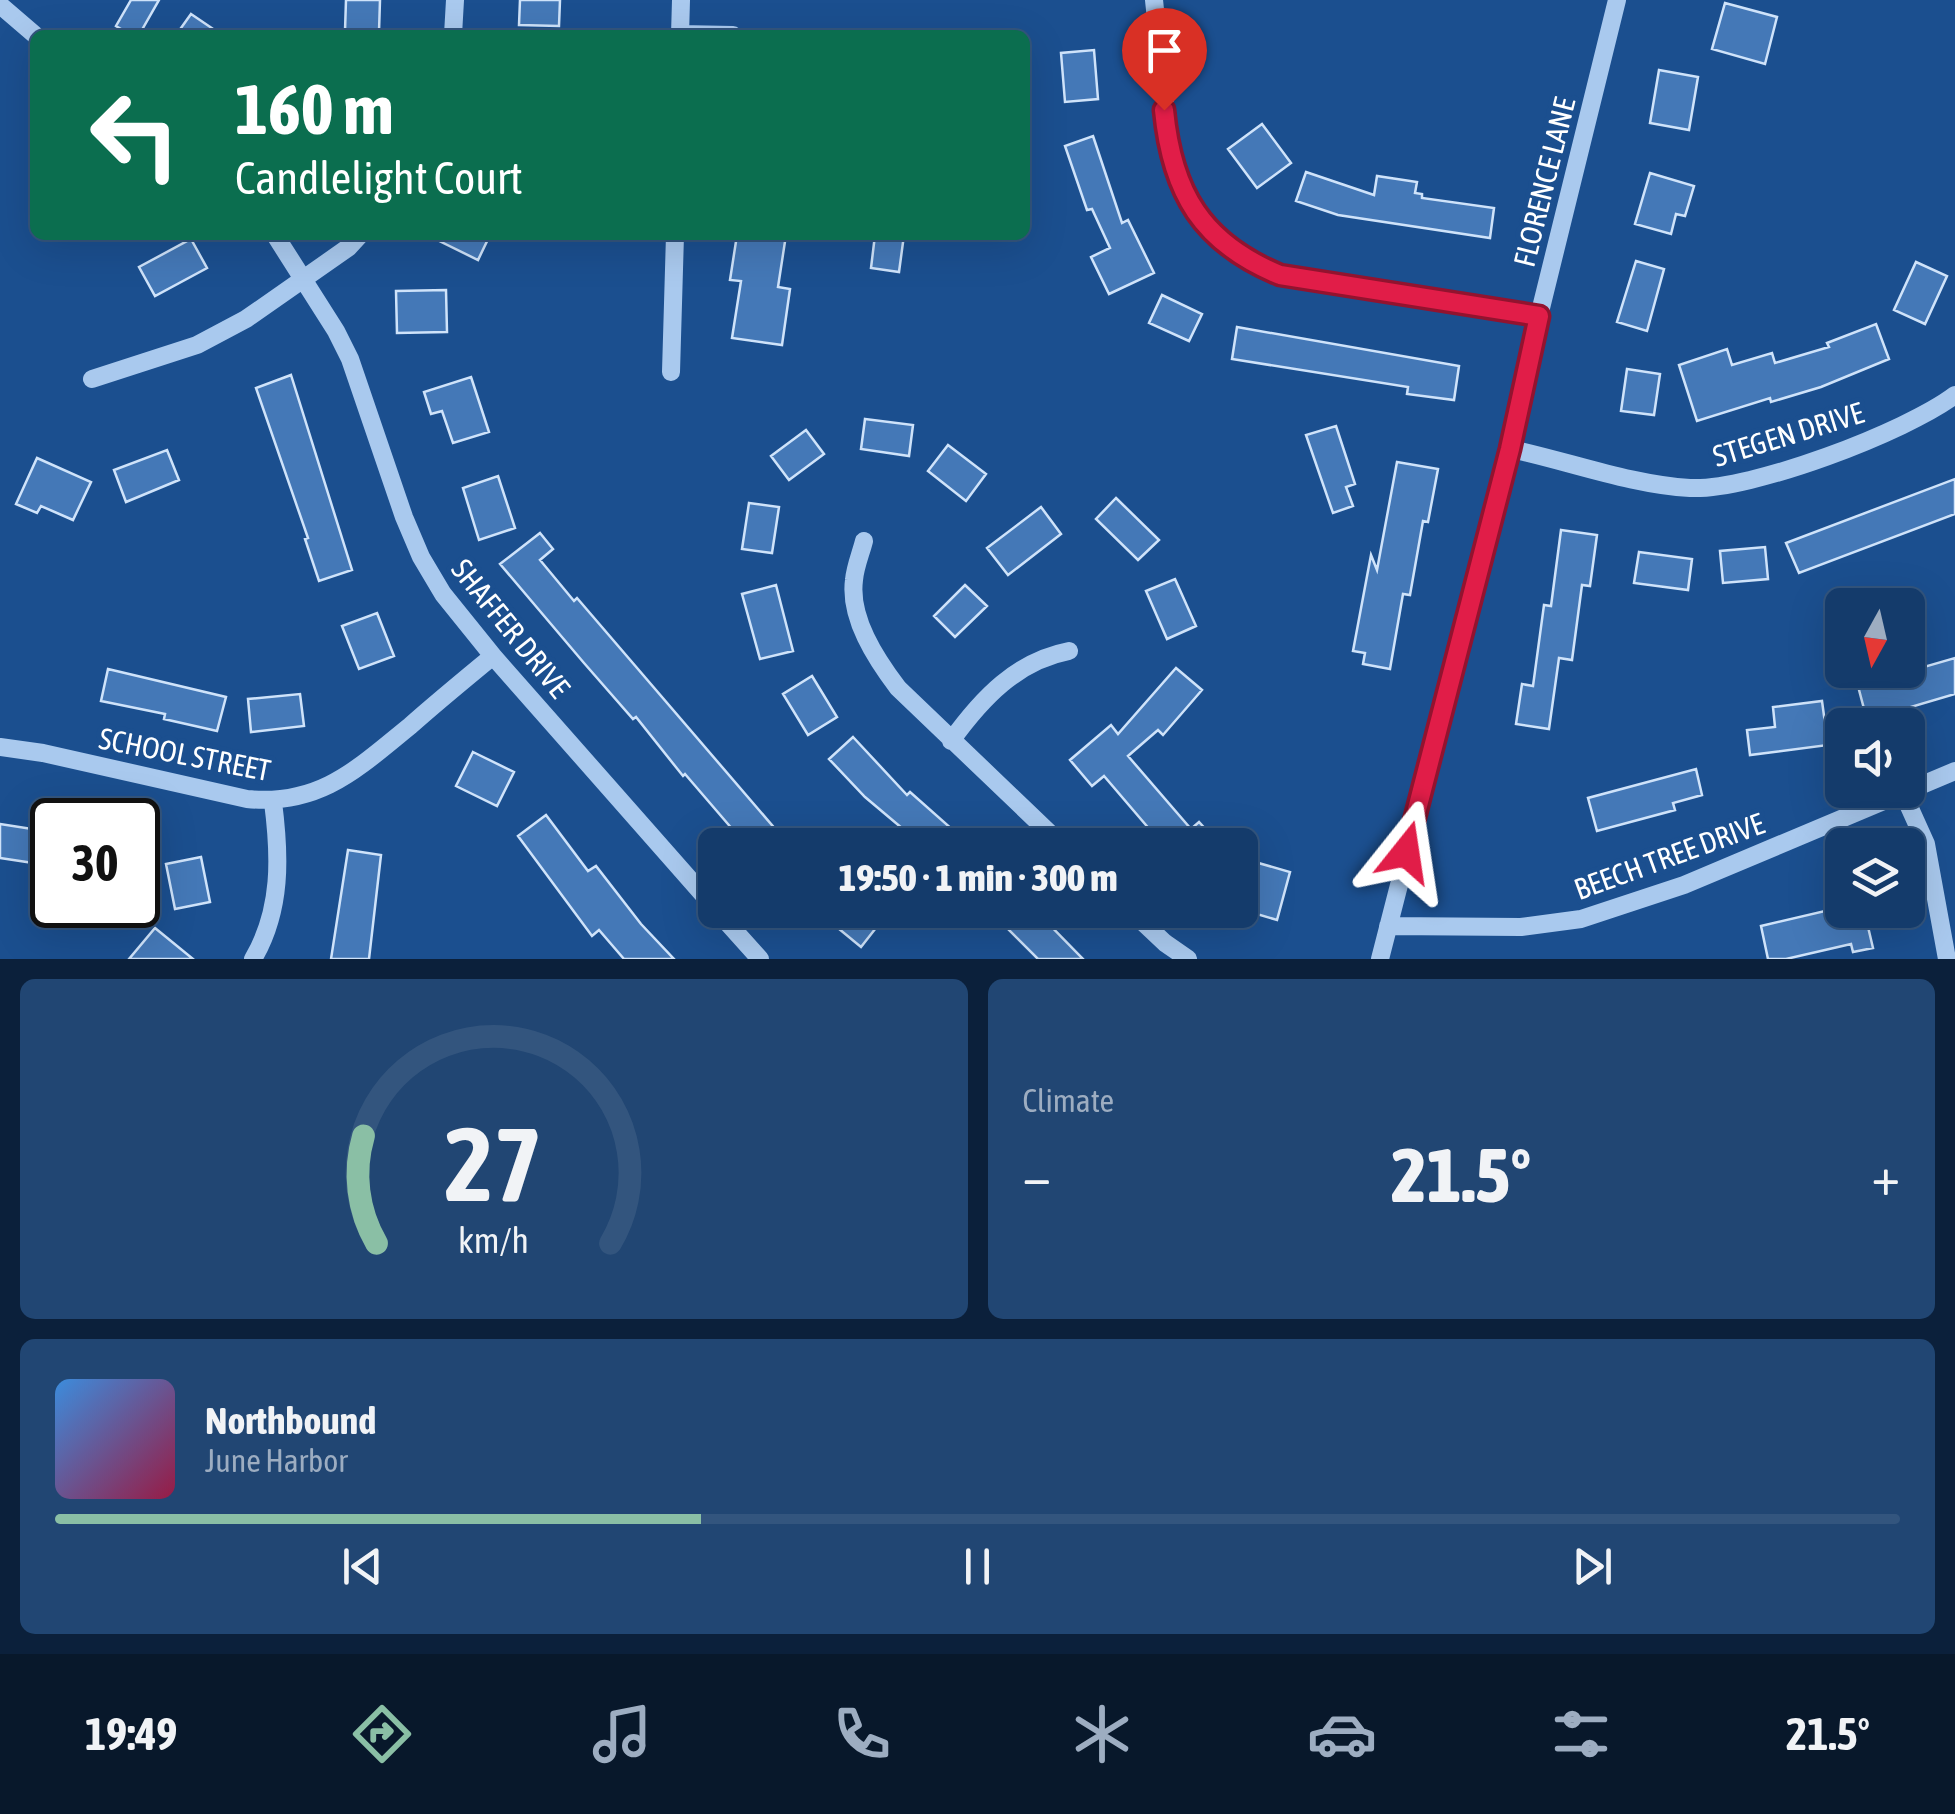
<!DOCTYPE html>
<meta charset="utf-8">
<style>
:root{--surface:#143b6b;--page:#214673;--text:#f1f3f6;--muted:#9dadc1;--line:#33557e;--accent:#8abfa5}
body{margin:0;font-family:"Asap Condensed",sans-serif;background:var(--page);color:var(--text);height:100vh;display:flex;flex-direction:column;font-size:38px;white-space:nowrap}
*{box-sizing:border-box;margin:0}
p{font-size:32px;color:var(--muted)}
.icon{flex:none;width:55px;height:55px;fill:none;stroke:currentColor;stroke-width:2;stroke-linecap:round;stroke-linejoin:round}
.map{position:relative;height:959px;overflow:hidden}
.details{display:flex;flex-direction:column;gap:20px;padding:20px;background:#0b203b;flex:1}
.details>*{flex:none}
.hud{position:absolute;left:30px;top:30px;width:1000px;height:210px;border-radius:15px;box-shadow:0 10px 40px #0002,0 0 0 2px var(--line);background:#0b6e4f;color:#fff;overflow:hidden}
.needle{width:65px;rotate:188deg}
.controls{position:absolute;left:1825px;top:588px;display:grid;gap:20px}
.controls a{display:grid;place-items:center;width:100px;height:100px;border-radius:15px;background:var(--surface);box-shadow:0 10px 40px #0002,0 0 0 2px var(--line);font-size:50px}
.speed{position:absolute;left:30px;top:798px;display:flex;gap:20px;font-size:50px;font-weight:700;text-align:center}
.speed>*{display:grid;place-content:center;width:130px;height:130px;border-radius:50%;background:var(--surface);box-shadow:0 10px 40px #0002,0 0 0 2px var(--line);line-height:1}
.speed .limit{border:5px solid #111;border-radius:15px;background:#fff;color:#111}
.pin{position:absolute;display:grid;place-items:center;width:85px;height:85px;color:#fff;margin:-102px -42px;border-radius:50% 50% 50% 0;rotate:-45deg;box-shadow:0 0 10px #0007}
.pin .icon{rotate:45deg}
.me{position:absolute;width:110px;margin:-55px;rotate:15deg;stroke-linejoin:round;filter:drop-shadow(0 0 8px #0008)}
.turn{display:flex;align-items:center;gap:35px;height:210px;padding:0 40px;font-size:45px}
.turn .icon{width:130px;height:130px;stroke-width:2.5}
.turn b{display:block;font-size:70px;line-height:85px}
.big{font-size:75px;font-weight:800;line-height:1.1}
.details .widget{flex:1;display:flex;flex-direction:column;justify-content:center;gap:15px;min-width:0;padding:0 35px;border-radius:15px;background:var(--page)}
.details .dial{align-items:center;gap:0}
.dial svg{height:260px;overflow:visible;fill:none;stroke:var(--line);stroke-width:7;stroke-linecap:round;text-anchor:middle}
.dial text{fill:var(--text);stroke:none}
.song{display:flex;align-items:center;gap:30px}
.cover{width:120px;height:120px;border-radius:15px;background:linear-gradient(135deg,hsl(210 70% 55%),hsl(340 70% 35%))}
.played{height:10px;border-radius:5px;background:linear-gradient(90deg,var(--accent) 35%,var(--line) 35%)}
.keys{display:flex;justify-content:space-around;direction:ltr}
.heat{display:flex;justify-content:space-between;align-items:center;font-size:55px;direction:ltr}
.details .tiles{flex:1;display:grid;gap:20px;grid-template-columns:1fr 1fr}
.widget:last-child{grid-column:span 2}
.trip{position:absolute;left:698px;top:828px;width:560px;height:100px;border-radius:15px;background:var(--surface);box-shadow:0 10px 40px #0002,0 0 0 2px var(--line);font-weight:800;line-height:100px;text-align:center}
.tab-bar{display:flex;height:160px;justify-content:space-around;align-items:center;background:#08182b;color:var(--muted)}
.tab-bar .icon{width:70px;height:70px}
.tab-bar .selected{color:var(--accent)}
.tab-bar b{font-size:45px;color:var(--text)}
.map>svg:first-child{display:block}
</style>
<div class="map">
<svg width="1955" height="959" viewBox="0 0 1955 959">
<rect width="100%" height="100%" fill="#1b4f8f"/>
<path fill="#4478b7" stroke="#cfe3fa" stroke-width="2.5" d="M131,0h28l-20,35h-8l-15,-9z
M346,0h34l-1,32 -34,-1z
M520,0h40l-1,26 -40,-1z
M1725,3l52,14 -12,47 -53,-15z
M191,14l31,21h-46z
M1094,50l4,49 -33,3 -4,-49z
M1659,70l39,7 -9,53 -39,-7z
M1262,124l29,39 -34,25 -29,-39z
M1093,136l29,87 6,-3 26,53 -45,21 -18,-37 19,-9 -18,-39 -5,1 -22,-64z
M1306,172l68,23 3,-19 40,6 -2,11 7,1v4l72,10 -4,30 -152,-23 -42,-14z
M1650,173l44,13 -9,30 -9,-2 -5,20 -36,-10z
M427,235h63l-12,25z
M737,235h49l-8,52 12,2 -8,56 -50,-7 9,-57 -11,-1z
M875,235h29l-5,37 -28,-4z
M191,239l16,29 -52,28 -16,-29z
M1636,261l28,8 -17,62 -30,-9z
M1916,262l31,14 -22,48 -31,-14z
M446,290l1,42 -50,1 -1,-42z
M1162,295l40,19 -13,27 -40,-18z
M1876,324l13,35 -68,28 -50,15 -1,-4 -73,23 -18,-56 48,-16 5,16 40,-12 3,10 54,-16 -2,-4z
M1237,327l222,39 -5,34 -47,-6 1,-7 -176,-28z
M1627,369l33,5 -6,41 -33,-4z
M291,375l61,195 -33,11 -14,-42 3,-1 -52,-150z
M471,377l18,55 -36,11 -11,-32 -11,3 -7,-22z
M865,419l48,6 -4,31 -48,-7z
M1336,426l19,58 -9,3 7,19 -20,7 -27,-78z
M806,430l18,24 -35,26 -18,-24z
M948,445l38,29 -20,27 -38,-30z
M167,450l12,30 -53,22 -12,-32z
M37,458l54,24 -18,38 -32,-14 -4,7 -21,-9z
M1397,462l41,7 -10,53 -5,-1 -13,74 -7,-1 -13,75 -27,-5 2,-11 -12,-2 18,-96 6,15z
M498,476l17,52 -36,12 -16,-52z
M1955,479v35l-156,59 -13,-30z
M1116,498l43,42 -21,20 -42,-41z
M749,503l30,4 -7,46 -30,-4z
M1041,507l20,27 -53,41 -21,-27z
M1561,530l36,5 -7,51 -8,-1 -10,75 -13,-2 -10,71 -33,-5 6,-40 11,2 11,-81 7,1z
M540,533l13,16 -13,11 34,41 3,-3 212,247h-43l-61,-71 -2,2 -47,-59 -3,2 -49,-56 -84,-99z
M1765,547l3,32 -45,4 -3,-32z
M1639,552l53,7 -4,31 -54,-7z
M1175,579l21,47 -29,13 -21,-48z
M776,585l17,66 -33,8 -18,-65z
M965,585l22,21 -32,31 -21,-21z
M377,613l17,43 -35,13 -17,-43z
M1955,658v36l-88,26 -9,-34z
M1176,668l26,22 -39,45 -5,-5 -30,26 63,73 8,-7 21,23h-57l-59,-69 -12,10 -22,-26 41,-35 7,9z
M108,669l118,28 -9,34 -53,-12 1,-5 -64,-13z
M812,676l25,41 -29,18 -25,-41z
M300,694l4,32 -53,6 -3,-33z
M1822,701l6,44 -78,10 -3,-25 28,-3 -2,-20z
M853,737l54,58 3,-3 43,38 -13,15h-18l-57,-48 -36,-38z
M473,752l41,20 -17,34 -41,-20z
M1696,769l6,26 -29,8 2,7 -78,21 -9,-33z
M546,815l42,56 8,-5 45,58 33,35h-50l-25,-29 -7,6 -74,-100z
M0,824l45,7 -5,33 -40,-6z
M348,850l33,5 -12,104h-38z
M201,857l9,45 -35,7 -9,-45z
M1248,860l42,12 -13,48 -37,-11v-20z
M1842,907v3h22l9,38 -20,4 -2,-8 -65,15h-18l-7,-33z
M816,910h56l11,9 -22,28z
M989,910h46l48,49h-45z
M155,928l38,31h-64z"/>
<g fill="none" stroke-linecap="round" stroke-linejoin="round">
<path stroke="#a9c9ee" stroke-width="18" d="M1154,0l17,163 14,34 22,31 28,24 45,23 259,41
M0,5l35,30
M680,34l53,1
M453,35l2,-35
M680,35l1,-35
M275,235l61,96 14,28 54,158 17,40 22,37 50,62 222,252
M671,372l4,-137
M92,379l105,-34 49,-26 103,-72 11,-12
M1511,449c57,12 121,36 179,39 61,3 216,-56 265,-93
M864,541c-3,12 -9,26 -10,39 -5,38 22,79 44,108l164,157
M951,741c31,-43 66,-80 118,-90
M0,747l43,6 204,46c73,7 110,-30 163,-73 27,-24 55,-47 83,-70
M1903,793l23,51 21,115
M716,910l44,49
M1130,910l35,33 23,16
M1388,926l133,1 60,-8 103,-34 271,-114
M253,959c29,-49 27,-103 20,-157
M1380,959l131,-510 28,-133 78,-316"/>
</g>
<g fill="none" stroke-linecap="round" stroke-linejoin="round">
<g stroke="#92132f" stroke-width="25">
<path id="route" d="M1164,110c8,83 38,133 116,165l259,41 -29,133 -104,403"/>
</g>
<use href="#route" stroke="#e11d48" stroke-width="18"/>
</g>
<g text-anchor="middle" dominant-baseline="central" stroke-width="10" stroke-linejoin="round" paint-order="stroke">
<g font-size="30" fill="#fff" stroke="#1b4f8f">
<text transform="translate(1544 182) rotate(-76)">FLORENCE LANE</text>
<text transform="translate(1788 434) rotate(-17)">STEGEN DRIVE</text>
<text transform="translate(511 628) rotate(51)">SHAFFER DRIVE</text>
<text transform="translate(185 754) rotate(11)">SCHOOL STREET</text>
<text transform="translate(1669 856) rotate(-20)">BEECH TREE DRIVE</text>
</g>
</g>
</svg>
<div class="controls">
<a><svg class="needle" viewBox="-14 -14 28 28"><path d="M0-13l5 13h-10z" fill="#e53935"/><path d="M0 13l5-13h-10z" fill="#9dadc1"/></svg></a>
<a><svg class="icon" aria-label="sound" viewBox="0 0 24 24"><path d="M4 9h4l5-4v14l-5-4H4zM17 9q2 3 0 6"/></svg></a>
<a><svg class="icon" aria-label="layers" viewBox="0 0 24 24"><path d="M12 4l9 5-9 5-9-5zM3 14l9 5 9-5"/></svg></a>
</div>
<div class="speed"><div class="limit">30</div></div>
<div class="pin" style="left:1164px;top:110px;background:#d93025"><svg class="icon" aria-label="arrive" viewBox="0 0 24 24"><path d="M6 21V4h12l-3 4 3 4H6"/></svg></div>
<svg class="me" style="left:1406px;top:852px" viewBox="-20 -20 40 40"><path d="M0-17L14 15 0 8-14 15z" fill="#e11d48" stroke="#fff" stroke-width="4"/></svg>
<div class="trip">19:50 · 1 min · 300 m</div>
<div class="hud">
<div class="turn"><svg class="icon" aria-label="left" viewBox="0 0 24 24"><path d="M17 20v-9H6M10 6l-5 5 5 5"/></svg><div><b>160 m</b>Candlelight Court</div></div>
</div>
</div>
<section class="details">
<div class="tiles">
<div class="widget dial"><svg viewBox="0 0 100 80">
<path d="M14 69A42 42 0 1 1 86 69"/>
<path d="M14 69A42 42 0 0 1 10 36" stroke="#8abfa5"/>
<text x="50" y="56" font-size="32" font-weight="700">27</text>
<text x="50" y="72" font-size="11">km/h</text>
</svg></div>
<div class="widget"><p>Climate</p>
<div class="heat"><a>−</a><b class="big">21.5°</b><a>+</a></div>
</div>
<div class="widget">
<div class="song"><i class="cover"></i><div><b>Northbound</b><p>June Harbor</p></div></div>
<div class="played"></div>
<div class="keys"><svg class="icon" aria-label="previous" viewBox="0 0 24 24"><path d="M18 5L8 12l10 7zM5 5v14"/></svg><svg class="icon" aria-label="pause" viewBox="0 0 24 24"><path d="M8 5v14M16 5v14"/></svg><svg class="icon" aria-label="next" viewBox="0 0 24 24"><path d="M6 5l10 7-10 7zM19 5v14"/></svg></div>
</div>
</div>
</section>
<nav class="tab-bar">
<b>19:49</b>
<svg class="icon selected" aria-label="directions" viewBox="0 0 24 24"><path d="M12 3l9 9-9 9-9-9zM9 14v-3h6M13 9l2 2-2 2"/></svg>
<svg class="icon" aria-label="music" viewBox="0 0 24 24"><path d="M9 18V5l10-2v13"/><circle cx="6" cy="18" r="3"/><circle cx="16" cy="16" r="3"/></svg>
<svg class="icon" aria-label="phone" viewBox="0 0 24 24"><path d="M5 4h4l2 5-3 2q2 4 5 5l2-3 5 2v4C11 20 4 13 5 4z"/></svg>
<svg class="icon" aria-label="climate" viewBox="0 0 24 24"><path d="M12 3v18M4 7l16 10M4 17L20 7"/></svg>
<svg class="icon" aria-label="car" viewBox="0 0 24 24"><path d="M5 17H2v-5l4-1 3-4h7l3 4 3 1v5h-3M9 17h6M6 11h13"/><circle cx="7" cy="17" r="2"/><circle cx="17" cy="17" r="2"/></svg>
<svg class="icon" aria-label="filters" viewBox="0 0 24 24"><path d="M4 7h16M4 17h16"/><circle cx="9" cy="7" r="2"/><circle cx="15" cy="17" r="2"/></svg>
<b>21.5°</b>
</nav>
